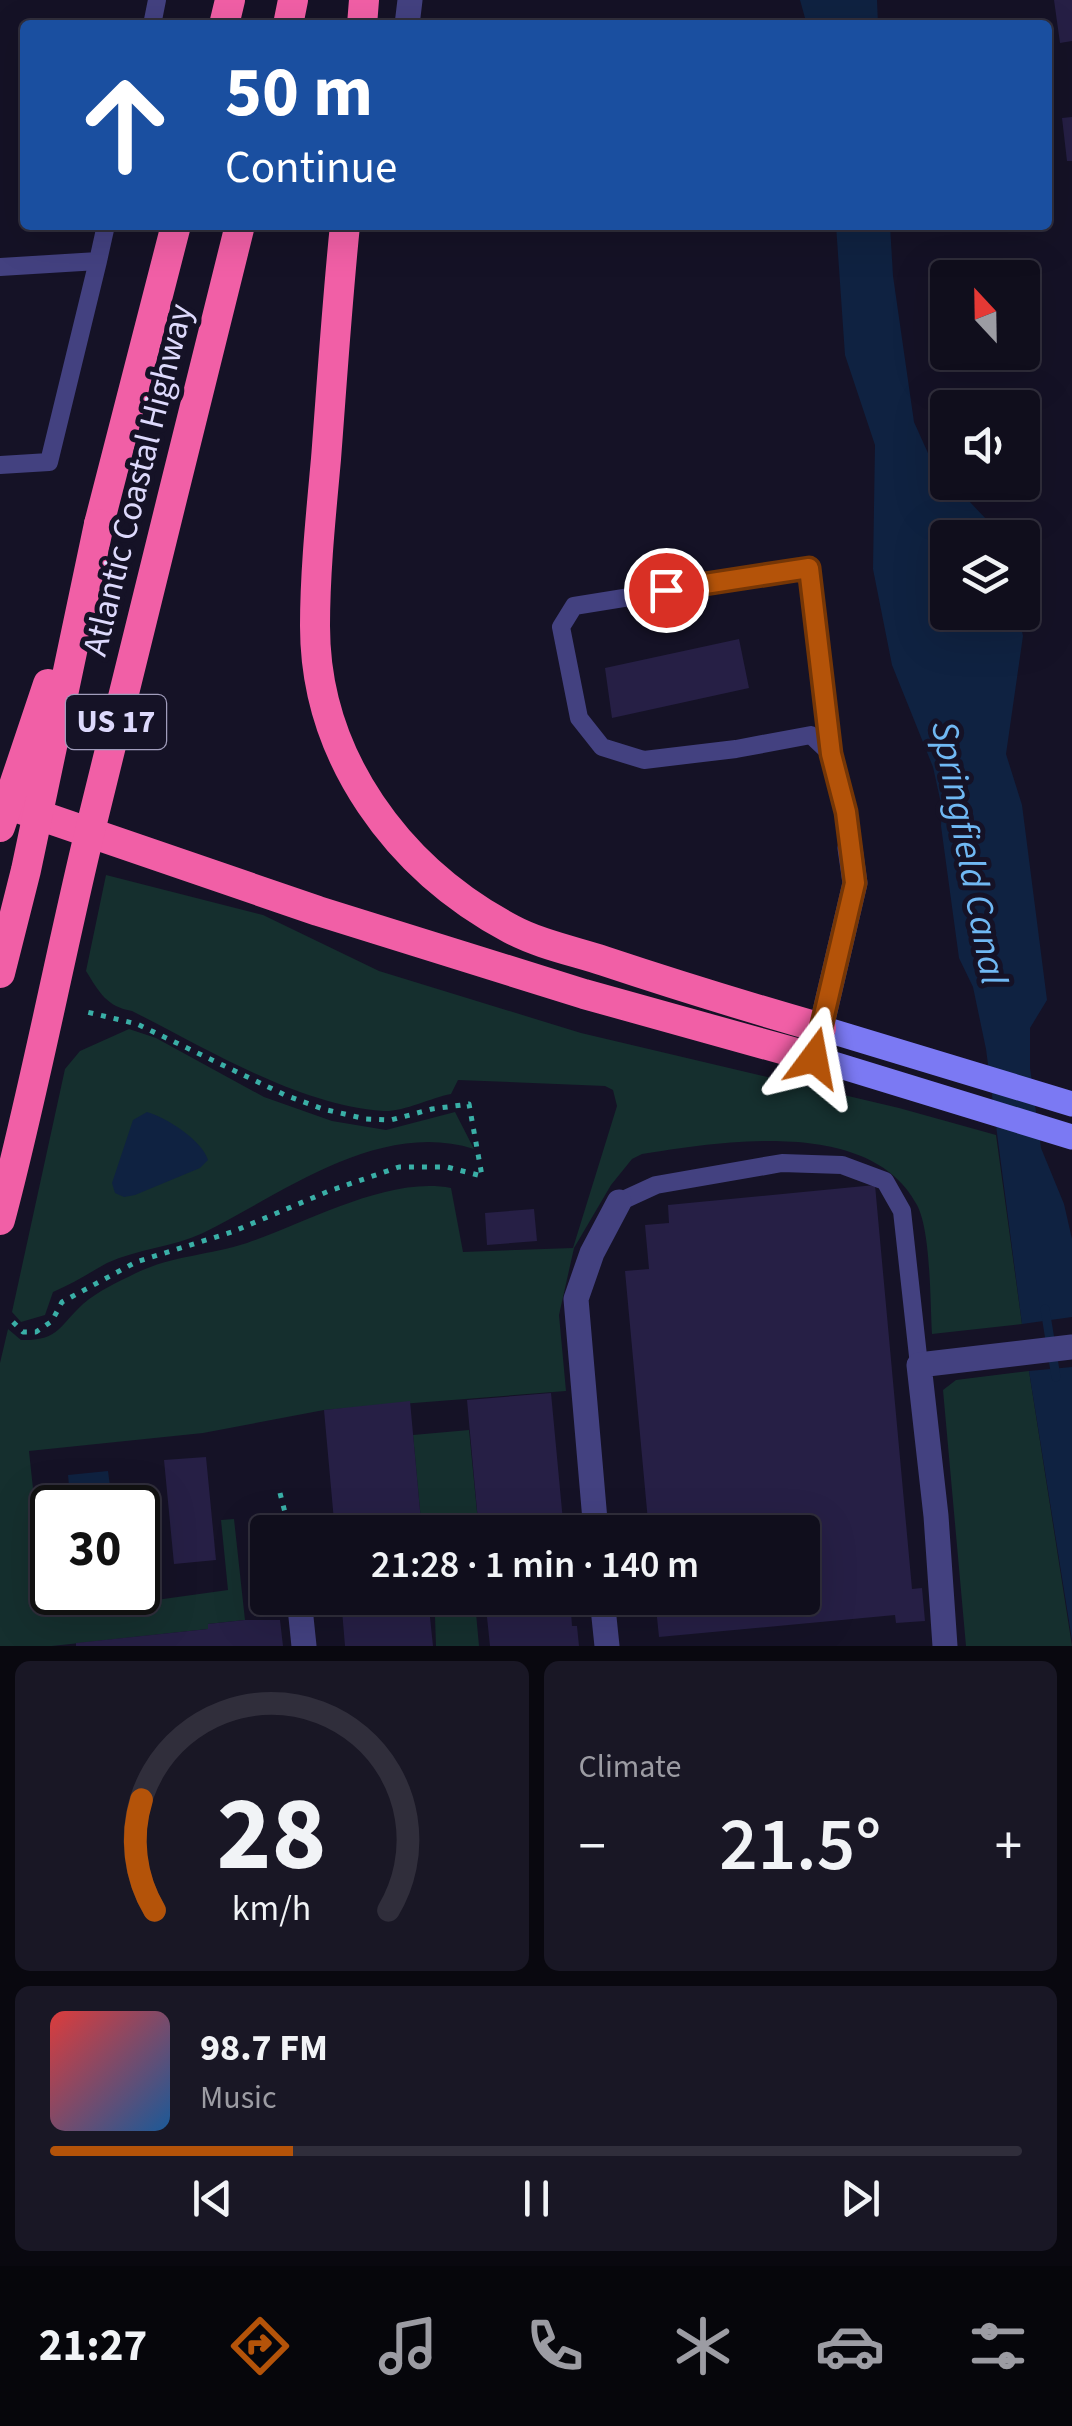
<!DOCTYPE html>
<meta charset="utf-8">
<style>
:root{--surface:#100e1c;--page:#191725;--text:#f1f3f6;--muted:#9c9ca3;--line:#302e3b;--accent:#b45309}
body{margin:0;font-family:"Source Sans 3",sans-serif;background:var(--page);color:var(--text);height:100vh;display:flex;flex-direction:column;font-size:38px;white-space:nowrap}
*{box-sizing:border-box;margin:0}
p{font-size:32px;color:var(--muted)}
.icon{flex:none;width:55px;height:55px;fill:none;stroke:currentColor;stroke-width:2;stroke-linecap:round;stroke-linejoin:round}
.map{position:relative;height:1646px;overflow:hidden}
.side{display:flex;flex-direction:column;gap:15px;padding:15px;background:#09080f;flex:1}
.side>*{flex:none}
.banner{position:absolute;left:20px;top:20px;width:1032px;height:210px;border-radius:10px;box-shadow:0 10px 40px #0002,0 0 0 2px var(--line);background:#1a4fa0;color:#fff;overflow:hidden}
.needle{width:65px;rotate:338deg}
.controls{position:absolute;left:930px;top:260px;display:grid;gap:20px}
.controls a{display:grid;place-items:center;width:110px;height:110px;border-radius:10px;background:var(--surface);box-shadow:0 10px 40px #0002,0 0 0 2px var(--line);font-size:50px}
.speed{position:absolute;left:30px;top:1485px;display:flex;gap:20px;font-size:50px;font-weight:700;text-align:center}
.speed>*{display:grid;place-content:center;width:130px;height:130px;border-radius:50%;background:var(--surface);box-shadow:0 10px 40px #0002,0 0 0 2px var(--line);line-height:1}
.speed .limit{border:5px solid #111;border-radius:15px;background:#fff;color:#111}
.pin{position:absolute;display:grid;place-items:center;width:85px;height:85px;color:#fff;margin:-42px;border:5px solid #fff;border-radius:50%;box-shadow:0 2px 10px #0007}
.me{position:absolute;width:110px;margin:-55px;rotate:13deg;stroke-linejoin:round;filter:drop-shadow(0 0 8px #0008)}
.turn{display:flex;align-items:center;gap:35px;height:210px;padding:0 40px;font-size:45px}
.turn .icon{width:130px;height:130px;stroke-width:2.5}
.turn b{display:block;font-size:70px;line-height:85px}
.big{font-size:75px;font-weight:600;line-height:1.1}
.side .widget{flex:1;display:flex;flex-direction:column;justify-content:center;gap:15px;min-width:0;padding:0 35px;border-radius:15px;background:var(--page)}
.side .dial{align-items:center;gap:0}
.dial svg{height:260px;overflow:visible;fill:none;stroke:var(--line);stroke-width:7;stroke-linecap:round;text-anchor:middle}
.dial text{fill:var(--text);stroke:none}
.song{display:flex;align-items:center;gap:30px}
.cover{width:120px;height:120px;border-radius:15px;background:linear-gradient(135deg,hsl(0 70% 55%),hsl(210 70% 35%))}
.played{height:10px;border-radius:5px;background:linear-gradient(90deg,var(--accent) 25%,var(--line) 25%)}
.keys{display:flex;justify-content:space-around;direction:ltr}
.heat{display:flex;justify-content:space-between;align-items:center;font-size:55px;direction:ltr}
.side .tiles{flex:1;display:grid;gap:15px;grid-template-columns:1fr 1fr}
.widget:last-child{grid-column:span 2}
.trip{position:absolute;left:250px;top:1515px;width:570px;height:100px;border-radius:10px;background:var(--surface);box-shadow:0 10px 40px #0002,0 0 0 2px var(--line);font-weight:600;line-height:100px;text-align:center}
.menu{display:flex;height:160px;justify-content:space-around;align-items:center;background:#06060b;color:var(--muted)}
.menu .icon{width:70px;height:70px}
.menu .current{color:var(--accent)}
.menu b{font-size:45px;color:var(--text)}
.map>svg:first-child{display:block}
</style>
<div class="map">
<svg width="1072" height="1646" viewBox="0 0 1072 1646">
<rect width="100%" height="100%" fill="#151226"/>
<path fill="#152f2e" d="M106,875l157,40 116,56 202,62 318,75 97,27 26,189 -90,10c-2,-33 -1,-102 -15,-129 -46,-88 -194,-64 -275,-51l-10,5 -21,26 -37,63 -15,67 7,76 -242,19 -121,23 -174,18 16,150 109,-11 2,10 72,-10 -7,-70 13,-1 11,101 -37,4v5l-156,17h-52v-283l8,-34 13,11c38,1 38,-14 62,-36 15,-13 35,-22 53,-31 35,-17 74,-18 111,-30 60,-20 140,-67 204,-55l12,64 110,-4 44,-142 -4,-16 -8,-4 -147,-6 -7,14c-21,4 -47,18 -68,17 -86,-6 -175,-62 -251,-100 -25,-4 -33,-19 -46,-40z
M129,1029l27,9 108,59 68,24 54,9 69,-18 19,37c-95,-30 -192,45 -271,84 -30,14 -66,16 -96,30 -18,10 -35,21 -54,29l-8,23 -24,7 -9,-10 53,-243 15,-18z
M1029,1371l43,275h-106l-23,-256 13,-10z
M469,1430l10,102h-57l-9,-97z
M482,1602l1,10 -7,1 3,33h-43l-1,-29 -4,-1 -1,-10z"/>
<path fill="#0f2241" d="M800,0h77l1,25h-71z
M836,225h54l3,51 21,146 18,40 15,16 1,4 4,1 51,54 -55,1v74l70,1 5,23 -17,118 16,51 25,195 -17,28v40l11,80 23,56 8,35v78l-50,7 -36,-275 -13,-62 -14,-29 -18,-132 1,-18 -9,-41 -41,-102 -19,-96 2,-124 -30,-90z
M147,1112c19,5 56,29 61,48l-8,8 -65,27 -11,2 -9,-4 -3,-10 21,-63z
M1072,1367v273l-43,-269z
M108,1471l4,30 15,-1v7h-68l12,-1 -3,-31z"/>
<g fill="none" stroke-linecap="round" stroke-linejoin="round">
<path stroke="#0f2241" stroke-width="9" d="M1045,1309l11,68"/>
</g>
<path fill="#261f45" d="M1054,0h18v41l-12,2z
M1072,117v44h-5l-5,-43z
M739,639l10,49 -137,30 -7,-50z
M875,1185l37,404 10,-1 3,33 -29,2 -1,-8 -236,22 -4,-39h147v-66h-153l-24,-261 24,-2 -4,-44 24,-2 -1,-18z
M534,1209l3,32 -50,4 -2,-32z
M551,1393l13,139h-85l-12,-132z
M410,1401l12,131h-87l-11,-122z
M206,1457l10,103 -42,4 -10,-104z
M341,1598h87l5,48h-88z
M485,1598h85l2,28h5l2,20h-89z
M245,1620h35l3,26h-207v-3l132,-14v-5z"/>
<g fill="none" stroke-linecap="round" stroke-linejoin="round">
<path stroke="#3aafa7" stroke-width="5" stroke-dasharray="5 8" stroke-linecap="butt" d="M13,1322l10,10h13l16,-11 10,-19 74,-40 96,-30 97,-41 70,-24h48l35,9 -13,-72 -37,5 -41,11 -25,-1 -43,-10 -38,-14 -148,-71 -50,-12
M280,1493l10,39"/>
<path stroke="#434180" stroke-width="18" d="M152,25l5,-25
M0,267l98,-6 8,-36
M0,465l49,-3 49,-201
M831,754l-22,-186 -235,38 -13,21 18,91 23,29 42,13 92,-11 75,-14 20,19 15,58 4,36
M619,1202l37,-17 126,-22 60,2 43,16 17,30 17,154"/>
<path stroke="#434180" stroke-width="25" d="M407,25l3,-25
M814,1058l41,-175 -5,-35
M596,1532l-20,-233 16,-46 27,-51
M299,1598l5,48
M602,1598l5,48
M945,1646l-9,-130 -17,-151 153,-18"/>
<path stroke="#7b79f3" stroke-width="25" d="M821,1028l251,76
M814,1058l258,79"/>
<path stroke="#f15fa6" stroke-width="30" d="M224,25l6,-25
M288,25l5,-25
M362,25l2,-25
M345,225c-8,78 -13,156 -19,234 -5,55 -11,112 -11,167 0,131 83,243 196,303 28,15 62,22 93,32 72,24 144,46 217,67
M99,524l77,-299
M12,806l306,105 266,83 230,64"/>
<path stroke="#f15fa6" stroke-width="30" d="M0,827l48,-143
M0,973l26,-103 73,-346
M0,1220c33,-124 57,-251 87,-377 49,-206 103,-412 153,-618"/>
</g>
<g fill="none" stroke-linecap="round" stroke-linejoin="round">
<g stroke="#753606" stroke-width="25">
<path id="route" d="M666,590l143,-22 22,186 15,58 9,71 -41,175"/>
</g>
<use href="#route" stroke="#b45309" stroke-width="18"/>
</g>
<g text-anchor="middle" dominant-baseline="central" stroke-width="10" stroke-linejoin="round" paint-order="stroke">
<rect fill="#151226" stroke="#a19dbc" stroke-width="2.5" x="66" y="695" width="100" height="54" rx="8"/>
<g font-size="32" font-weight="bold" fill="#ddd9fc">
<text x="116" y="722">US 17</text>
</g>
<g font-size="35" fill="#ddd9fc" stroke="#151226">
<text transform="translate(138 480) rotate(-76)">Atlantic Coastal Highway</text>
</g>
<g font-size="38" font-style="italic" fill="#70b8f3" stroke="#151226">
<text transform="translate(969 853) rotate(79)">Springfield Canal</text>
</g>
</g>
</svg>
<div class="controls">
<a><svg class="needle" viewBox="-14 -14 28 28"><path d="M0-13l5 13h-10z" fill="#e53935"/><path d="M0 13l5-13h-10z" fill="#9c9ca3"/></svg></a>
<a><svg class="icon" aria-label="sound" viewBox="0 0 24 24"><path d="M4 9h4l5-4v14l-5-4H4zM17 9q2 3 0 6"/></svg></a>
<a><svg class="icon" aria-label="layers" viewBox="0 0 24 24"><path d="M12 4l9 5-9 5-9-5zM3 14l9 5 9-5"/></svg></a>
</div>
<div class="speed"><div class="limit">30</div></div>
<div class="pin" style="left:666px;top:590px;background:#d93025"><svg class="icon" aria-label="arrive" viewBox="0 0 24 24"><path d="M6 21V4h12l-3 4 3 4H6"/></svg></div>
<svg class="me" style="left:814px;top:1058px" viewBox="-20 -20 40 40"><path d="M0-17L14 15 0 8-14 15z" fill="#b45309" stroke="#fff" stroke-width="4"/></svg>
<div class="trip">21:28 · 1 min · 140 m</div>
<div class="banner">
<div class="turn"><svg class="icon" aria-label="ahead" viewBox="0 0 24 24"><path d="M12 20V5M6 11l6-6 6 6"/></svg><div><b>50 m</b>Continue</div></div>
</div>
</div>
<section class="side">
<div class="tiles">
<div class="widget dial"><svg viewBox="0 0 100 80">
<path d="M14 69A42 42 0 1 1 86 69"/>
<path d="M14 69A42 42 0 0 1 10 35" stroke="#b45309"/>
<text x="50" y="56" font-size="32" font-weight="700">28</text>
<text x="50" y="72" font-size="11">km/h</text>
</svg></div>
<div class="widget"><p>Climate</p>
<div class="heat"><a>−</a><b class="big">21.5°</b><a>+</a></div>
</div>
<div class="widget">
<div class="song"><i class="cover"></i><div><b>98.7 FM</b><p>Music</p></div></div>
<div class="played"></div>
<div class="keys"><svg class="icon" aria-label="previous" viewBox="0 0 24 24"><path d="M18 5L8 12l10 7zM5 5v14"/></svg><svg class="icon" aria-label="pause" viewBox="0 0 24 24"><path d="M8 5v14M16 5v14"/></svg><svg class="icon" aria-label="next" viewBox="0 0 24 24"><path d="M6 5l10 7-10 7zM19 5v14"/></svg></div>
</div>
</div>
</section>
<nav class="menu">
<b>21:27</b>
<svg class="icon current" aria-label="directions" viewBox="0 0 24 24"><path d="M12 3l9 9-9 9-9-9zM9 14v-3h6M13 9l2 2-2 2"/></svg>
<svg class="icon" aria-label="music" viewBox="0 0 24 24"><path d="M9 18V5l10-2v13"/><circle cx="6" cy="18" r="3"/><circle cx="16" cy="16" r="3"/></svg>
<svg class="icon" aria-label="phone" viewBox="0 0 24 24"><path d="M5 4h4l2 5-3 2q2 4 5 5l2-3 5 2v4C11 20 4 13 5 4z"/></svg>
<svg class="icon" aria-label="climate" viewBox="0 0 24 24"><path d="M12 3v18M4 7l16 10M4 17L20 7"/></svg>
<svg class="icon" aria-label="car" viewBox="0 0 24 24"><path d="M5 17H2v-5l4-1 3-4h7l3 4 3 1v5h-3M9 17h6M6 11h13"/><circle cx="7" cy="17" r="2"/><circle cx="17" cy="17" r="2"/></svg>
<svg class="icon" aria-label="filters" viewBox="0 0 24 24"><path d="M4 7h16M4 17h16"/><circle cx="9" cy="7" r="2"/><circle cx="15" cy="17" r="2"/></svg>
</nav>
